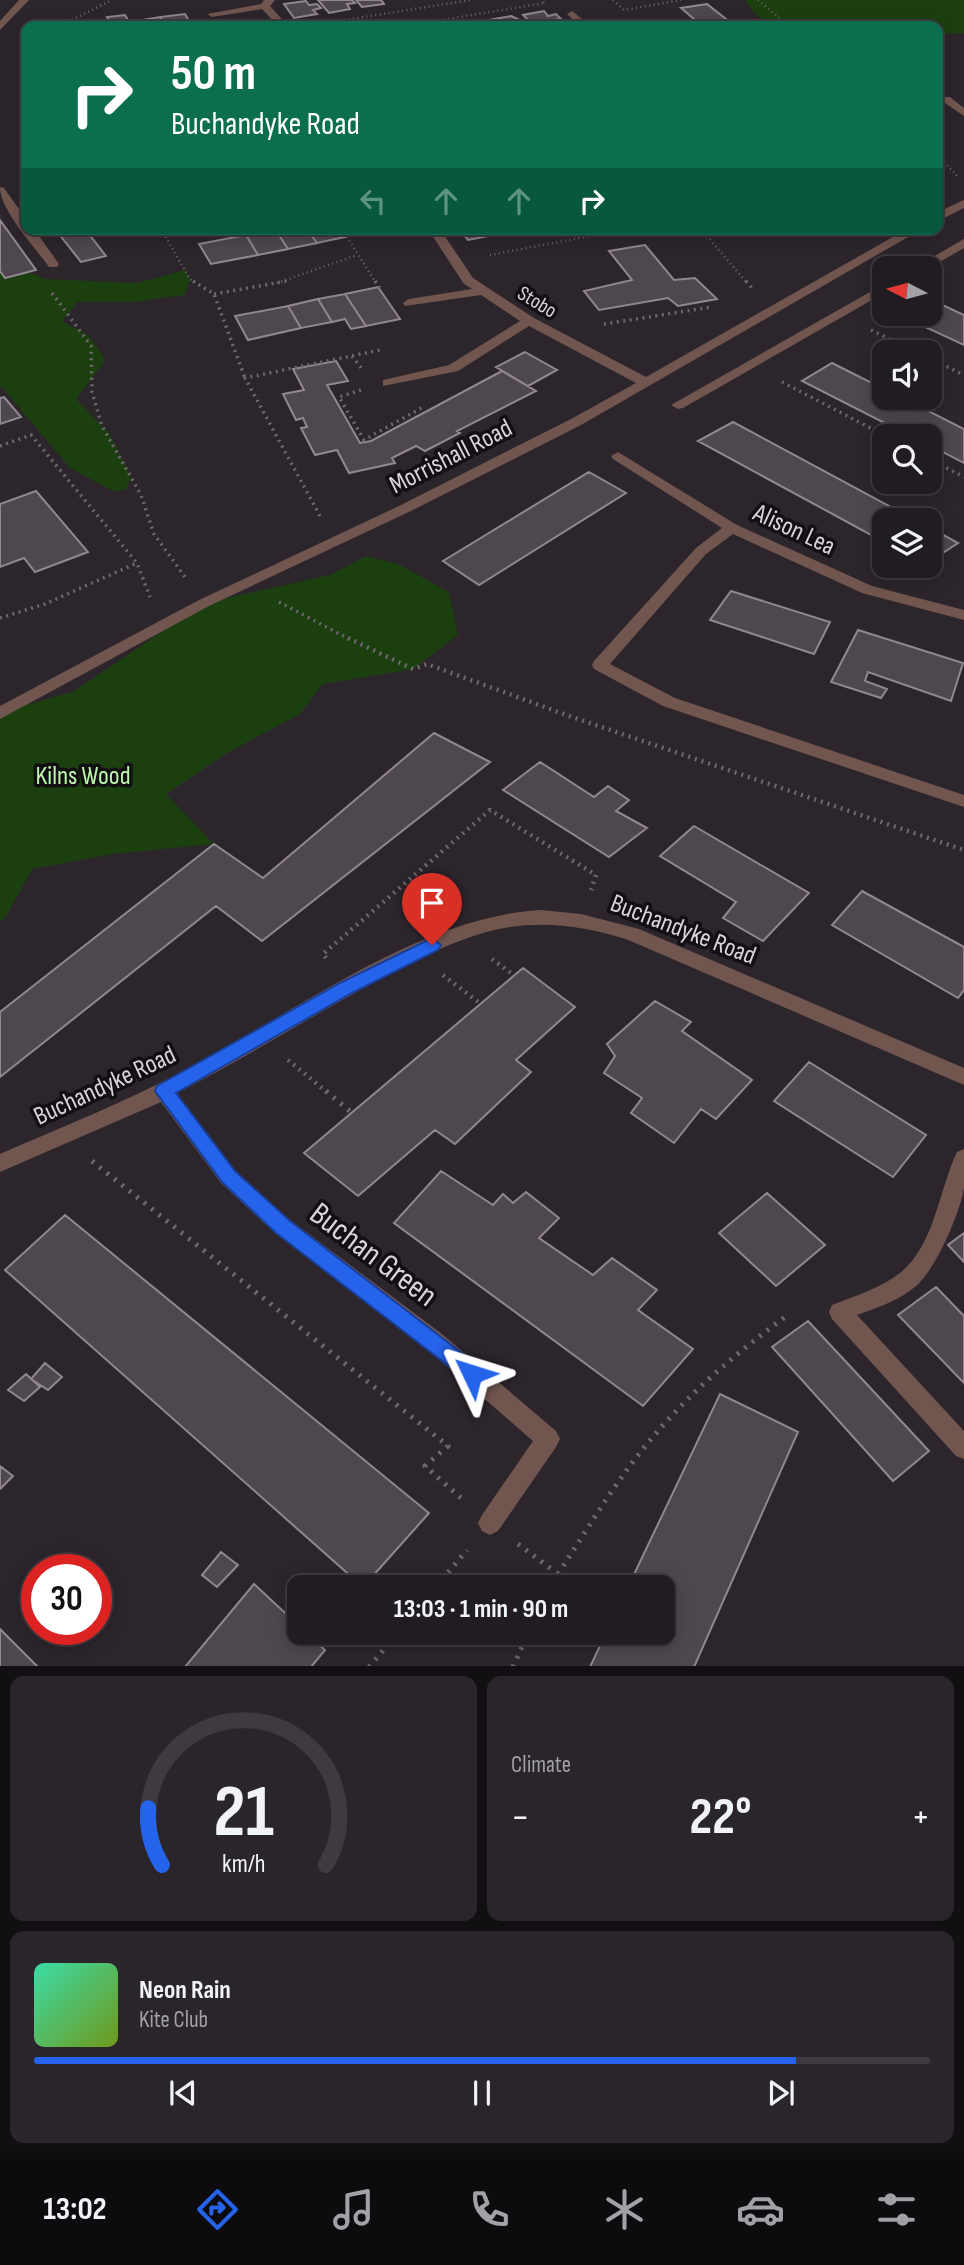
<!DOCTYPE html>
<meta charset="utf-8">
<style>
:root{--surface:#211c21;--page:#29252a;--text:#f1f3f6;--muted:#a2a1a5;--line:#3e3a3f;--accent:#2563eb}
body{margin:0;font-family:"Sofia Sans Condensed",sans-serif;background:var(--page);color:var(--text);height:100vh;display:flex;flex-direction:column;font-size:26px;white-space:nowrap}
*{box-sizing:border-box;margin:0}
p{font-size:23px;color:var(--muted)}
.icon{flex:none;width:38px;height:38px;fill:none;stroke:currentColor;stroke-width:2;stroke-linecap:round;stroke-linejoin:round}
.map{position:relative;height:1666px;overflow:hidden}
.details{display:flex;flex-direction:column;gap:10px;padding:10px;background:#120f12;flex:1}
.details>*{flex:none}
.guide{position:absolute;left:21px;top:21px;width:922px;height:214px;border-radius:14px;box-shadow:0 4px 18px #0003,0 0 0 2px var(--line);background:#0b6e4f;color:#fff;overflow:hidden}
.needle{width:46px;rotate:276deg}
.fabs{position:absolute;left:872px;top:256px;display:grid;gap:14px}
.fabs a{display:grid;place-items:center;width:70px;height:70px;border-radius:14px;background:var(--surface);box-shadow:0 4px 18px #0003,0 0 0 2px var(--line);font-size:35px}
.speed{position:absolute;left:21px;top:1554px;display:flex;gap:14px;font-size:35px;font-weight:700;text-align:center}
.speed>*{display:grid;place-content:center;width:91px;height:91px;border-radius:50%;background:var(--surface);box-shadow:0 4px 18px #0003,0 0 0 2px var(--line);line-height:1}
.speed .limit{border:10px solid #d22;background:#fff;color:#111}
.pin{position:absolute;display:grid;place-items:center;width:60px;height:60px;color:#fff;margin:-72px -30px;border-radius:50% 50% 50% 0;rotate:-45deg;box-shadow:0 0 7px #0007}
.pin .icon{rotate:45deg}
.me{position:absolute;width:77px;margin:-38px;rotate:311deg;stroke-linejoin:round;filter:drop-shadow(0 0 5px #0008)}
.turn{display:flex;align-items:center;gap:24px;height:147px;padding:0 35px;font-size:32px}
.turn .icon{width:91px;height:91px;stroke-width:2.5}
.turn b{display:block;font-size:49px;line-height:60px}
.lanes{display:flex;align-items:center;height:66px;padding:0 35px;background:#0003;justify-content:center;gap:35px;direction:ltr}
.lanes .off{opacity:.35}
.big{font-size:52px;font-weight:700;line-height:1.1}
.details .tile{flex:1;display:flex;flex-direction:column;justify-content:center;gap:10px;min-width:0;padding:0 24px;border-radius:14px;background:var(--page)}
.details .dial{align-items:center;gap:0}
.dial svg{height:182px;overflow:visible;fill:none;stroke:var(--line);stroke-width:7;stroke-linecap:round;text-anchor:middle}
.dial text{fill:var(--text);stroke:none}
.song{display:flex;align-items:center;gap:21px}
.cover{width:84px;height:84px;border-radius:10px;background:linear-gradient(135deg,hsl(160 70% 55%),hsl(80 70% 35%))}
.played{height:7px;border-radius:4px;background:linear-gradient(90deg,var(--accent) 85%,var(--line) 85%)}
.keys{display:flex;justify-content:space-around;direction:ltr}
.heat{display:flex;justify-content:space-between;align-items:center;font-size:38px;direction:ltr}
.details .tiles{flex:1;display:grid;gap:10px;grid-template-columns:1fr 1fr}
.tile:last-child{grid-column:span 2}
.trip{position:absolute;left:287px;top:1575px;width:388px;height:70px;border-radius:14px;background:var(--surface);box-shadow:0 4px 18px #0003,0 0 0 2px var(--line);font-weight:700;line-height:70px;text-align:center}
.dock{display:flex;height:112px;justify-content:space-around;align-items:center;background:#0d0b0d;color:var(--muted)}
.dock .icon{width:49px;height:49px}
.dock .current{color:var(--accent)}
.dock b{font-size:32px;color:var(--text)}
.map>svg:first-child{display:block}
</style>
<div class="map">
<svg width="964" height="1667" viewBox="0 0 964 1667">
<rect width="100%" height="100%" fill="#2c252c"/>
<path fill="#1c3f10" d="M745,0h219v33l-26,1v-8h-165l-17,-11z
M0,261l46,18 91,4 48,-13 5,9 -5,16 -51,7h-57l-15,19 26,14 18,25 -30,39 33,34 22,44 -5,13 -13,1 -43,-23 -70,-83z
M366,556l34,9 49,27 9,43 -45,34 -90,15 -23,30 -73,39 -61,41 48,50 -101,10 -81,15 -26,48 -6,5v-207l4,-4 69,-19 131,-89 126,-28z"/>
<path fill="#4f474f" stroke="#908790" stroke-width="2" d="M318,0h34l3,3 -8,1 3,5 -21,4z
M356,0h25l3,4 -22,3z
M306,1l3,4 8,-1 4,4 -8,2 4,4 -23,4 -10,-14z
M707,4l28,22 15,-2 3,2h-51l-21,-18z
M544,11l4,5 8,-2 5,5 -8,1 5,5 -24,1 -11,-11z
M185,14l7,12h-27l-5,-9z
M125,15l4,7 7,-1 3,5h-27l-5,-9z
M511,16l17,8 -33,2 -6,-6z
M160,17l5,9h-26l-3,-5z
M0,220l36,50 -31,8 -5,-7z
M55,229h30l21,27 -25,6z
M275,229l13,20 -30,6 -12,-20z
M275,229h32l10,14 -29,6z
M307,229h33l5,8 -28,6z
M459,229h30l4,6 -25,5z
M246,235l12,20 -47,9 -12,-20z
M645,245l29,35 21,-2 22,21 -39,7 -10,-8 -69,12 -15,-19 48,-11 -23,-29z
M378,287l22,32 -34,7 -21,-32z
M345,294l21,32 -15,3 -6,-10 -13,3 -14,-23z
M318,299l14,23 -31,6 -13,-22z
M934,301l30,14v30l-58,-27 8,-5h15v-9z
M288,306l13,22 -53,12 -13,-24z
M525,352l32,18 -29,16 -32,-19z
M336,361l12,20 -21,4 33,58 11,-2 131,-70 34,20 -79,40 3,2 -35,18 -9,-5 -24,12 3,5 -46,10 -12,-23 -22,5 -14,-27 6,-1 -4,-9 -7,2 -13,-26 21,-4 -11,-21z
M832,363l52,26v8h17l63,32v34l-35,-18v-9h-19l-108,-55z
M4,397l17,20 -21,7v-26z
M733,422l182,98h-31v22l-186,-101z
M589,472l37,21 -147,92 -36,-24z
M36,491l52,61 -53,20 -11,-14 -24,9v-63z
M929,527l29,16 -29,19z
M731,591l99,31 -16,32 -104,-34z
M858,630l105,33 -12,38 -83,-29 -3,9 22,8 -6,9 -50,-16z
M434,733l56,29 -228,179 -46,-35 -216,171v-65l214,-168 49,34z
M540,762l54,35 14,-11 21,14 -13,11 31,17 -38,29 -106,-67z
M694,826l115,67 -46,48 -40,-23 13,-16 -76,-46z
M862,891l102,56v43l-6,8 -126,-73z
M523,968l52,39 -59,53 15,12 -76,72 -20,-14 -77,66 -54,-43z
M655,1001l36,21 -9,9 70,49 -36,39 -15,-10 -27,34 -43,-30 11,-15 -38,-25 11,-17 -8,-12z
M809,1062l117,73 -33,42 -119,-76z
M441,1171l52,34 10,-11 10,9 13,-11 33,26 -20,20 54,37 19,-17 45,32 -19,20 55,39 -50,57 -249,-183z
M767,1193l58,52 -49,41 -57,-53z
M65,1215l364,298 -66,74 -358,-317z
M964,1233v29l-16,-17z
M936,1287l28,29v67l-66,-68z
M808,1321l121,130 -36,30 -121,-134z
M45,1363l17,14 -14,13 -17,-11z
M26,1374l14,13 -16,14 -16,-11z
M720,1394l78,38 -104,235h-104l16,-34h57v-46h-35z
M0,1466l13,10 -13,13z
M221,1552l17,13 -21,22 -15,-12z
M254,1584l45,42v7h7l19,17 -14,17h-126z
M0,1629l38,38h-38z"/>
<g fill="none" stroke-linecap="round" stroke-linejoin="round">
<path stroke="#6e686e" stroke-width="2.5" stroke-dasharray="1 3.5" stroke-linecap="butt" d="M613,0l11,10 57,-10
M758,0l31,26
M313,25l158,-25
M60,26l52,-26
M404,26l141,-23 -4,-3
M938,155l20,22
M161,229l29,50 6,4
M342,229l34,54
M701,229l46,54
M490,255l137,-26
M277,283l80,-28"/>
<path stroke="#6e686e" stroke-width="3.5" stroke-dasharray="2 4.5" stroke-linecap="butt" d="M193,281l21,13 31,84
M375,281l6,9
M746,281l6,7
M52,293l39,53 1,46 10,34 39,69 13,39 31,43
M214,294l73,-13
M604,324l108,-17
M871,330l45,22
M352,356l10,13
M929,358l35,17
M782,382l104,54
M361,390l-22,7 25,43 61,-34
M0,446l31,-11 106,128 13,34
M929,459l35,18
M320,516l-75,-138 135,-28
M279,602l72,38
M0,618l45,-14 92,-41"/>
<path stroke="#6e686e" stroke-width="4.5" stroke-dasharray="2 5" stroke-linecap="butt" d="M348,638l65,31 14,-5 145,53 392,133
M326,958l-3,-4 167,-144 106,65 -5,15
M492,959l23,17
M443,975l38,29
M288,1060l40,33"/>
<path stroke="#6e686e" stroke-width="5" stroke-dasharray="2.5 7" stroke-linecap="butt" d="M326,1091l26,22
M92,1161l356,285 -23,20 37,33
M518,1544l40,30 -7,13
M558,1574c27,-41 51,-82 81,-120 42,-54 94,-99 149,-139
M436,1587l31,-37
M369,1667l29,-34
M513,1667l15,-34"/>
<path fill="#71564f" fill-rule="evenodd" d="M19,0h10l-29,30v-9z
M264,0h11l-5,6 18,20h-10l-16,-17 -50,8 -5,-3 54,-10z
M572,11l19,15h-11l-13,-12z
M942,97h8l14,11v8l-22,-15z
M0,187l4,1 22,31v10h8l25,35 -2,3h-8c-15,-21 -49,-57 -49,-80z
M964,200v8l-26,13v-9z
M428,229h12l33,49 61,40 112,59 261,-148h15l-341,196 -170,86 -202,95 -209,113v-13l199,-106 202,-95 170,-86 65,-36 -107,-57 -71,45 -75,15v-6l66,-15 71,-44 -39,-26 -76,11 -2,-3 6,-4 63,-10 -8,-5z
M964,239v9l-35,20h-15z
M884,284v9l-201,115 -5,1 -7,-4z
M618,452l119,73 135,61 92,24v10l-102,-27 -129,-59 -27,20 -96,110 65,34 289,97v12l-301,-101 -69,-37 -2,-4 2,-4 102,-113 26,-20 -109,-69 -2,-3z
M541,910l40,4 58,15 325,139v17l-338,-146c-38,-12 -77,-18 -116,-12 -45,7 -88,30 -128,51 -69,37 -135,79 -205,115l58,78 55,49 152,114 114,97 4,8 -4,8 -58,84 -8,4 -8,-4 -4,-8 4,-8 51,-74 -107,-93 -150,-114 -55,-51 -60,-81 -161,70v-18c64,-28 128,-53 189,-86 104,-55 233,-152 352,-158z
M964,1149c0,13 0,27 0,39 -4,25 -28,81 -48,98 -16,14 -39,22 -59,29l107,116v28l-8,-3 -124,-137 -3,-7 3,-7c23,-9 49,-17 68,-32 35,-28 39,-84 57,-121z"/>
</g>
<path fill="#2563eb" stroke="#184099" stroke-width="2" d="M432,938l9,7 -3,5 -86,43 -176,100 59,78 55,50 190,146 3,7 -3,7 -8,3 -196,-151 -54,-51 -67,-91 2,-5 183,-103z"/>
<g text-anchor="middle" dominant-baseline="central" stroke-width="7" stroke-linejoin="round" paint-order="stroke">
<g font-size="21" fill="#d9d4d9" stroke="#120f13">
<text transform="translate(537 302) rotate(31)">Stobo</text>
</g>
<g font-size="26" fill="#d9d4d9" stroke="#120f13">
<text transform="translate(451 457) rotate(-27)">Morrishall Road</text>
<text transform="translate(794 530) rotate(25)">Alison Lea</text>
<text transform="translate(683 930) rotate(21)">Buchandyke Road</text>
<text transform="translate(105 1086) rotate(-25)">Buchandyke Road</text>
</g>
<g font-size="26" fill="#bdf7ad" stroke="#120f13">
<text x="83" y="776">Kilns Wood</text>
</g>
<g font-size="32" fill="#d9d4d9" stroke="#120f13">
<text transform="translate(373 1255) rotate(37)">Buchan Green</text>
</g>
</g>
</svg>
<div class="fabs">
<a><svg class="needle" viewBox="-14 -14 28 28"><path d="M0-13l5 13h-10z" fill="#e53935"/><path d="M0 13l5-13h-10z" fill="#a2a1a5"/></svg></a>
<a><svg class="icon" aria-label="sound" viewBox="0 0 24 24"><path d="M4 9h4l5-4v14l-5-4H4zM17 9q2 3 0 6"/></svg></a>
<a><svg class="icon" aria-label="search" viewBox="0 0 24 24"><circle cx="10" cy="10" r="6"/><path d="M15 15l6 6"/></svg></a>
<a><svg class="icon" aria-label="layers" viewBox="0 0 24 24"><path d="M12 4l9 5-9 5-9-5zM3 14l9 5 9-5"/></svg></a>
</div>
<div class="speed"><div class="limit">30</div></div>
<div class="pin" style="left:432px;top:945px;background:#d93025"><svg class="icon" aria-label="arrive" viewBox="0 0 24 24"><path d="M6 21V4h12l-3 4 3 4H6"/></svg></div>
<svg class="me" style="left:472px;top:1374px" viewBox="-20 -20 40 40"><path d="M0-17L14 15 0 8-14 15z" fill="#2563eb" stroke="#fff" stroke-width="4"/></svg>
<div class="trip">13:03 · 1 min · 90 m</div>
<div class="guide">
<div class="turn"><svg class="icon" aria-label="right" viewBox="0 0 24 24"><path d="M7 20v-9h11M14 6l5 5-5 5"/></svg><div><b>50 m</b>Buchandyke Road</div></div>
<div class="lanes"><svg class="icon off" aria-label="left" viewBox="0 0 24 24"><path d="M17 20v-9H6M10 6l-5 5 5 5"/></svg><svg class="icon off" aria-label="ahead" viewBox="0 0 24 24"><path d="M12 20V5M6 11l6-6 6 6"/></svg><svg class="icon off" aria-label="ahead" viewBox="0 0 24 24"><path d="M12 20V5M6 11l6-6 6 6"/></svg><svg class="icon" aria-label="right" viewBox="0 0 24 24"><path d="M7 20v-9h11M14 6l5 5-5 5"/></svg></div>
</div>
</div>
<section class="details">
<div class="tiles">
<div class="tile dial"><svg viewBox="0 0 100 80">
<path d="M14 69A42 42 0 1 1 86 69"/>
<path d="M14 69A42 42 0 0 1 8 44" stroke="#2563eb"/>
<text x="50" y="56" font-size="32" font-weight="700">21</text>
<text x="50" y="72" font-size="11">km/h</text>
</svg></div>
<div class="tile"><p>Climate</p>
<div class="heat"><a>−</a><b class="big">22°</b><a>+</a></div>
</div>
<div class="tile">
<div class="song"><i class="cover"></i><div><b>Neon Rain</b><p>Kite Club</p></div></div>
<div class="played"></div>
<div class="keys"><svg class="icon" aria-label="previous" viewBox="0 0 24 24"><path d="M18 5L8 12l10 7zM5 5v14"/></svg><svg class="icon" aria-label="pause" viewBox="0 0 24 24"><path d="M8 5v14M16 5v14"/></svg><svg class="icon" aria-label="next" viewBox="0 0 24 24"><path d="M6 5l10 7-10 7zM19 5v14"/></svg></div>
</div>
</div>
</section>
<nav class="dock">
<b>13:02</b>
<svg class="icon current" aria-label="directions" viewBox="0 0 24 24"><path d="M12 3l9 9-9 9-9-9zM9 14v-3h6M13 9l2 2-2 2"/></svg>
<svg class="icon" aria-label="music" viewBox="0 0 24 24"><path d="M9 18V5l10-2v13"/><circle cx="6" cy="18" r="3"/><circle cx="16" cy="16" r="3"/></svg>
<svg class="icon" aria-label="phone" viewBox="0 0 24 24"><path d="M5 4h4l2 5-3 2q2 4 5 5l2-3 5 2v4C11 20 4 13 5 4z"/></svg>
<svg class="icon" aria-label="climate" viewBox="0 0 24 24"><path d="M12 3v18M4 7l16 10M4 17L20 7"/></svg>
<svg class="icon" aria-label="car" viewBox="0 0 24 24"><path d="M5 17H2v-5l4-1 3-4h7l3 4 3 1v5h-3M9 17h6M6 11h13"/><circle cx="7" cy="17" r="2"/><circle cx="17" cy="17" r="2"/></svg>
<svg class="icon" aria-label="filters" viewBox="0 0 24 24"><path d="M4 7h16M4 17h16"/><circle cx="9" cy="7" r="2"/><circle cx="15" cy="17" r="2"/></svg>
</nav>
